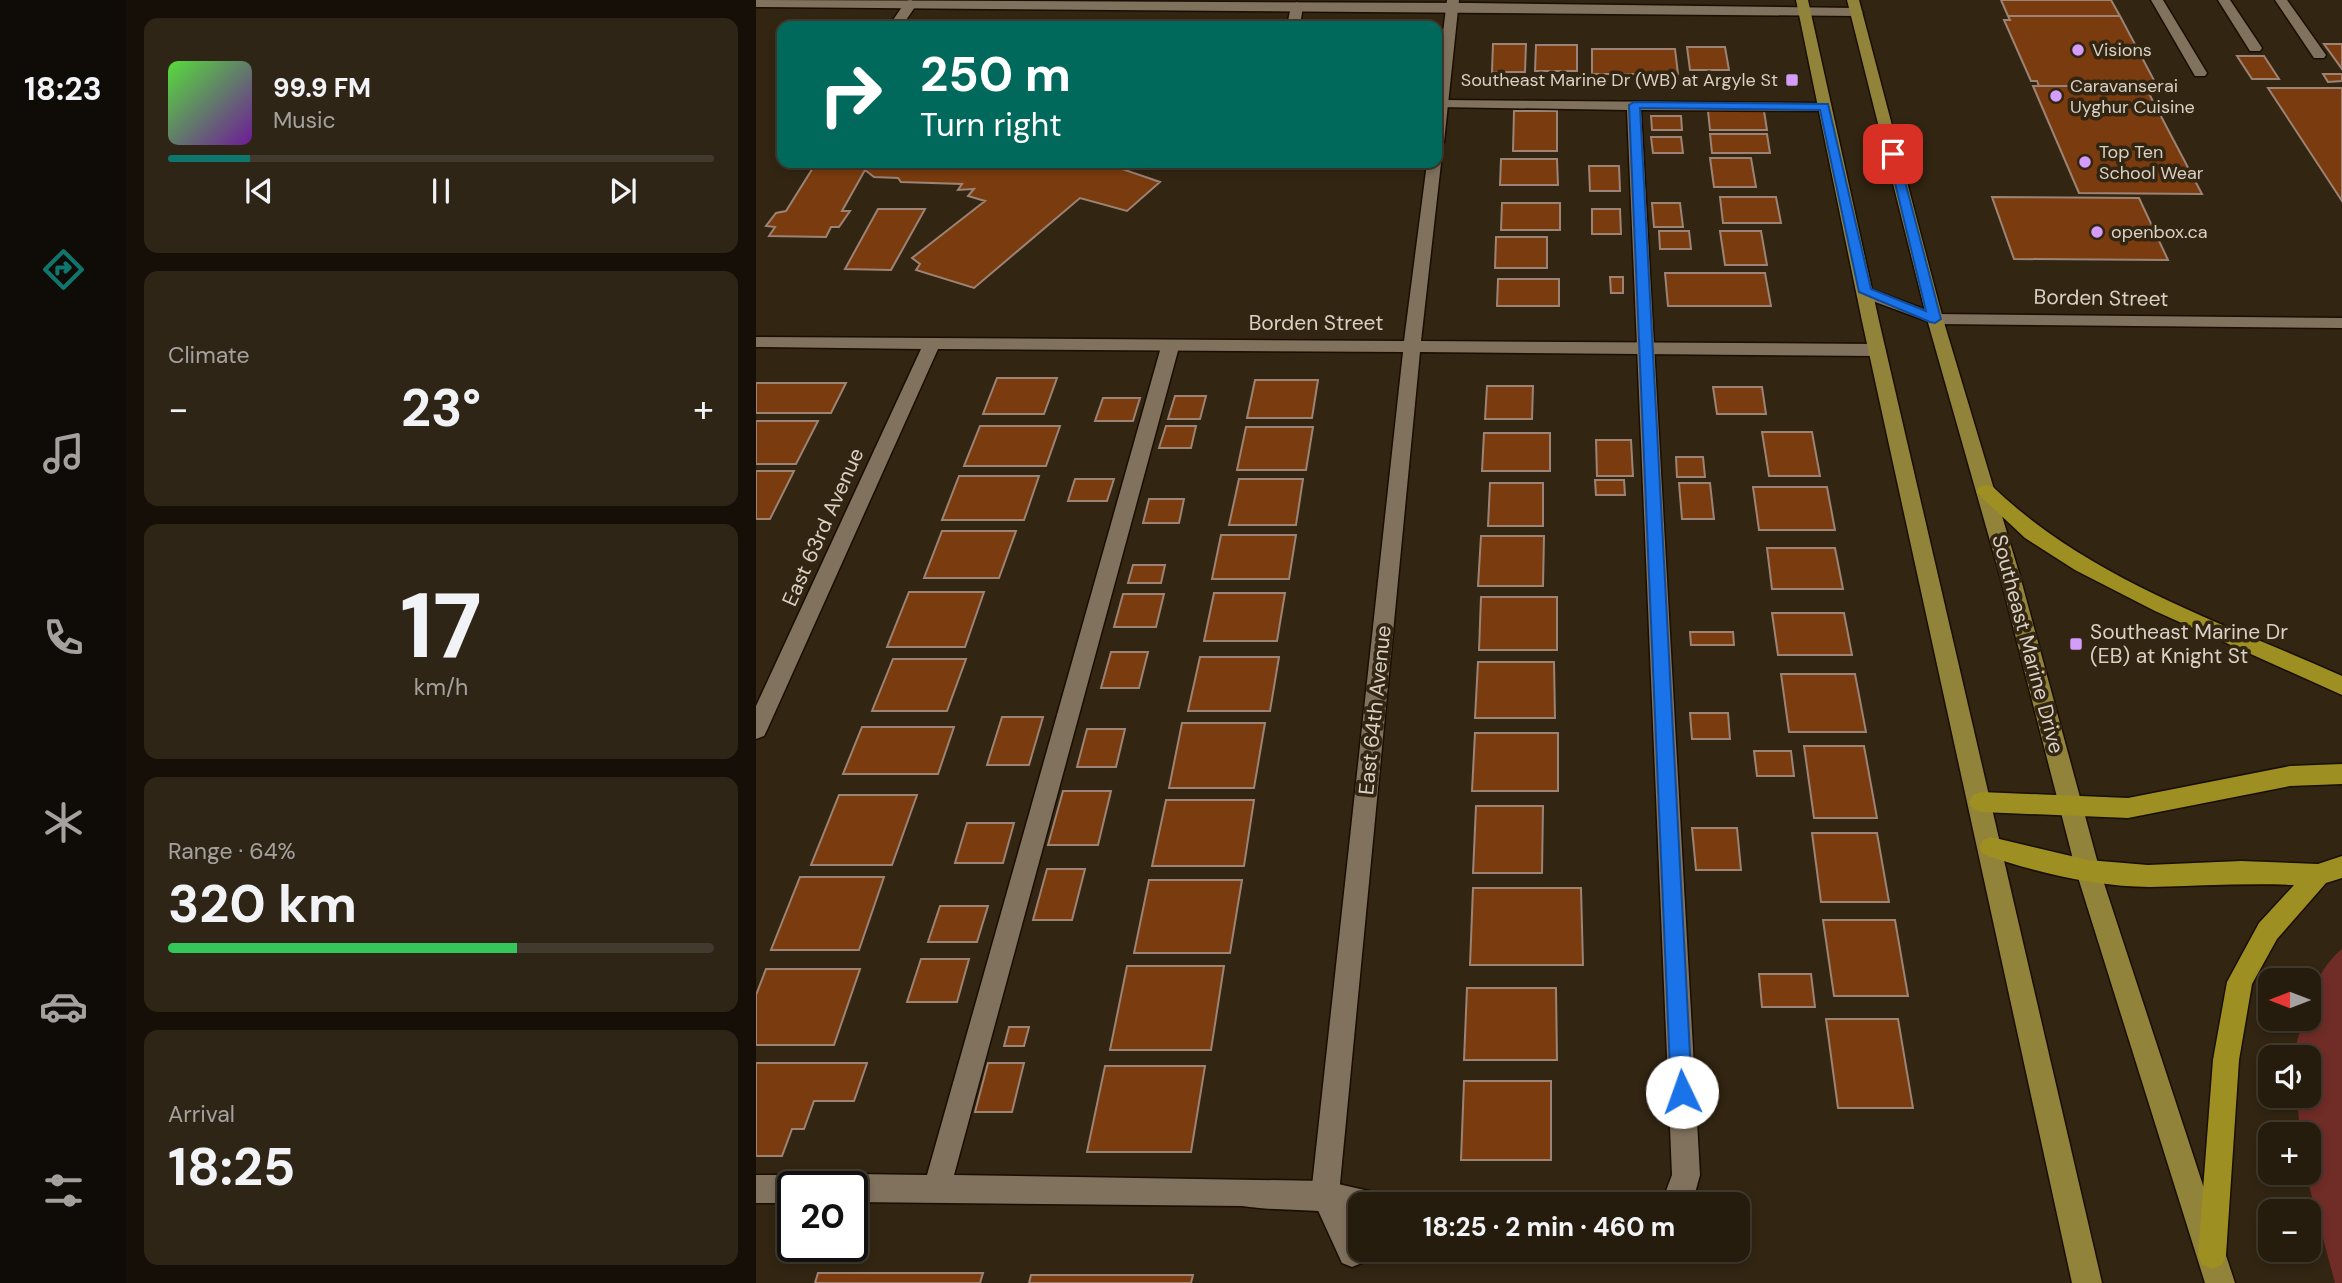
<!DOCTYPE html>
<meta charset="utf-8">
<style>
:root{--surface:#261c0e;--page:#2e2517;--text:#f1f3f6;--muted:#a4a19e;--line:#423a2e;--accent:#0f766e}
body{margin:0;font-family:"DM Sans",sans-serif;background:var(--page);color:var(--text);height:100vh;display:flex;flex-direction:column;font-size:26px;white-space:nowrap}
*{box-sizing:border-box;margin:0}
p{font-size:23px;color:var(--muted)}
.icon{flex:none;width:38px;height:38px;fill:none;stroke:currentColor;stroke-width:2;stroke-linecap:round;stroke-linejoin:round}
.map{position:relative;flex:1;overflow:hidden}
.details{display:flex;flex-direction:column;gap:18px;padding:18px;background:#150f08;width:630px}
.details>*{flex:none}
.banner{position:absolute;left:21px;top:21px;width:665px;height:147px;border-radius:14px;box-shadow:0 4px 10px #0003,0 0 0 2px var(--line);background:#00695c;color:#fff;overflow:hidden}
.needle{width:46px;rotate:270deg}
.buttons{position:absolute;left:1502px;top:968px;display:grid;gap:14px}
.buttons a{display:grid;place-items:center;width:63px;height:63px;border-radius:14px;background:var(--surface);box-shadow:0 4px 10px #0003,0 0 0 2px var(--line);font-size:35px}
.speed{position:absolute;left:21px;top:1171px;display:flex;gap:14px;font-size:35px;font-weight:700;text-align:center}
.speed>*{display:grid;place-content:center;width:91px;height:91px;border-radius:50%;background:var(--surface);box-shadow:0 4px 10px #0003,0 0 0 2px var(--line);line-height:1}
.speed .limit{border:4px solid #111;border-radius:10px;background:#fff;color:#111}
.pin{position:absolute;display:grid;place-items:center;width:60px;height:60px;color:#fff;margin:-30px;border-radius:14px;box-shadow:0 4px 10px #0006}
.me{position:absolute;width:77px;margin:-38px;rotate:357deg;stroke-linejoin:round;filter:drop-shadow(0 0 5px #0008)}
.turn{display:flex;align-items:center;gap:24px;height:147px;padding:0 28px;font-size:32px}
.turn .icon{width:91px;height:91px;stroke-width:2.5}
.turn b{display:block;font-size:49px;line-height:60px}
.big{font-size:52px;font-weight:700;line-height:1.1}
.details .widget{flex:1;display:flex;flex-direction:column;justify-content:center;gap:10px;min-width:0;padding:0 24px;border-radius:14px;background:var(--page)}
.details .dial{align-items:center;gap:0}
.dial b{font-size:91px;line-height:1}
.song{display:flex;align-items:center;gap:21px}
.cover{width:84px;height:84px;border-radius:10px;background:linear-gradient(135deg,hsl(110 70% 55%),hsl(280 70% 35%))}
.played{height:7px;border-radius:4px;background:linear-gradient(90deg,var(--accent) 15%,var(--line) 15%)}
.keys{display:flex;justify-content:space-around;direction:ltr}
.heat{display:flex;justify-content:space-between;align-items:center;font-size:38px;direction:ltr}
.charge{height:10px;border-radius:5px;background:linear-gradient(90deg,#34c759 64%,var(--line) 0)}
.trip{position:absolute;left:592px;top:1192px;width:402px;height:70px;border-radius:14px;background:var(--surface);box-shadow:0 4px 10px #0003,0 0 0 2px var(--line);font-weight:700;line-height:70px;text-align:center}
main{display:flex;flex:1;min-height:0}
.dock{display:flex;flex-direction:column;width:126px;justify-content:space-around;align-items:center;background:#0f0b06;color:var(--muted)}
.dock .icon{width:49px;height:49px}
.dock .current{color:var(--accent)}
.dock b{font-size:32px;color:var(--text)}
.map>svg:first-child{display:block}
</style>
<main>
<nav class="dock">
<b>18:23</b>
<svg class="icon current" aria-label="directions" viewBox="0 0 24 24"><path d="M12 3l9 9-9 9-9-9zM9 14v-3h6M13 9l2 2-2 2"/></svg>
<svg class="icon" aria-label="music" viewBox="0 0 24 24"><path d="M9 18V5l10-2v13"/><circle cx="6" cy="18" r="3"/><circle cx="16" cy="16" r="3"/></svg>
<svg class="icon" aria-label="phone" viewBox="0 0 24 24"><path d="M5 4h4l2 5-3 2q2 4 5 5l2-3 5 2v4C11 20 4 13 5 4z"/></svg>
<svg class="icon" aria-label="climate" viewBox="0 0 24 24"><path d="M12 3v18M4 7l16 10M4 17L20 7"/></svg>
<svg class="icon" aria-label="car" viewBox="0 0 24 24"><path d="M5 17H2v-5l4-1 3-4h7l3 4 3 1v5h-3M9 17h6M6 11h13"/><circle cx="7" cy="17" r="2"/><circle cx="17" cy="17" r="2"/></svg>
<svg class="icon" aria-label="filters" viewBox="0 0 24 24"><path d="M4 7h16M4 17h16"/><circle cx="9" cy="7" r="2"/><circle cx="15" cy="17" r="2"/></svg>
</nav>
<section class="details">
<div class="widget">
<div class="song"><i class="cover"></i><div><b>99.9 FM</b><p>Music</p></div></div>
<div class="played"></div>
<div class="keys"><svg class="icon" aria-label="previous" viewBox="0 0 24 24"><path d="M18 5L8 12l10 7zM5 5v14"/></svg><svg class="icon" aria-label="pause" viewBox="0 0 24 24"><path d="M8 5v14M16 5v14"/></svg><svg class="icon" aria-label="next" viewBox="0 0 24 24"><path d="M6 5l10 7-10 7zM19 5v14"/></svg></div>
</div>
<div class="widget"><p>Climate</p>
<div class="heat"><a>−</a><b class="big">23°</b><a>+</a></div>
</div>
<div class="widget dial"><b>17</b><p>km/h</p></div>
<div class="widget"><p>Range · 64%</p><b class="big">320 km</b><div class="charge"></div></div>
<div class="widget"><p>Arrival</p><b class="big">18:25</b></div>
</section>
<div class="map">
<svg width="1586" height="1283" viewBox="0 0 1586 1283">
<rect width="100%" height="100%" fill="#322512"/>
<path fill="#702c27" d="M1586,949v334h-7l-27,-101v-48h-8l-3,-38h11v-39h-11v-16l7,-22 4,-1c0,-24 15,-54 34,-69z"/>
<path fill="#7a3c0e" stroke="#9c8375" stroke-width="2" d="M1245,0h110l9,16h-112z
M1252,16h112l37,70h-118l-2,-5h-6l-27,-61h6z
M737,44h33l-1,28h-33z
M1568,44h18v25z
M780,45h41v26h-42z
M931,47h38l4,23h-39z
M836,49h83l3,25h-86z
M1481,56h27l15,23h-27z
M1567,74h19v7l-14,1z
M1277,86h112l57,108 -123,-1z
M1512,88h74v113z
M758,111h43v40h-44z
M952,111h56l3,19h-57z
M895,116h30l1,14h-30z
M954,134h57l3,19h-58z
M895,137h30l2,16h-30z
M954,158h41l5,29h-42z
M745,159h56l1,26h-58z
M60,163h305l-5,4 44,15 -33,29 -47,-13 -106,90 -58,-18 4,-6 -8,-6 73,-57 -17,-5 6,-7 -16,1 4,-6 -61,-2 -3,-4 -24,-1 -9,-7 -23,41h8l-11,16h-8l-5,10 -57,-1 6,-9 -9,-1 10,-13 10,-2z
M833,166h30l1,25h-30z
M964,197h56l5,26h-58z
M1236,197l147,1 29,62 -154,-1z
M746,203h58v27h-59z
M896,203h28l3,24h-29z
M122,209h47l-34,61 -46,-1z
M836,209h28l1,25h-29z
M903,231h30l2,18h-31z
M964,231h41l6,34h-42z
M740,237h51v31h-52z
M909,273h100l6,33h-103z
M854,277h13v16h-12z
M742,279h61v27h-62z
M241,378h60l-13,36h-61z
M499,380h63l-6,38h-65z
M0,383h90l-15,30h-75z
M731,386h46l-1,33h-47z
M957,387h49l4,27h-49z
M419,396h31l-6,23h-32z
M347,398h37l-7,23h-38z
M0,421h62l-22,43h-40z
M224,426h80l-14,40h-82z
M410,426h30l-5,22h-32z
M490,427h67l-7,43h-69z
M1006,432h50l8,44h-51z
M728,433h66v38h-68z
M840,440h35l2,36h-36z
M920,457h27l2,20h-28z
M0,471h38l-24,48h-14z
M203,476h80l-15,44h-82z
M319,479h39l-7,22h-39z
M483,479h64l-7,46h-67z
M839,480h29l1,15h-29z
M734,483h53v43h-55z
M923,483h31l4,36h-32z
M997,487h74l8,43h-76z
M393,499h35l-5,24h-36z
M186,531h74l-17,47h-75z
M465,535h75l-7,44h-77z
M725,536h63l-1,50h-65z
M1011,548h68l8,41h-71z
M377,565h32l-4,18h-33z
M153,592h75l-19,55h-78z
M458,593h71l-8,48h-73z
M367,594h41l-8,33h-42z
M725,597h76v53h-78z
M1016,613h72l8,42h-74z
M934,632h43l1,13h-43z
M355,652h37l-9,36h-38z
M444,657h79l-9,54h-82z
M137,659h73l-19,52h-75z
M722,662h76l1,56h-80z
M1025,674h74l11,58h-77z
M934,713h38l2,26h-38z
M246,717h41l-14,48h-42z
M426,723h83l-11,65h-85z
M106,727h92l-16,47h-95z
M331,729h38l-9,38h-39z
M719,733h83v58h-86z
M1048,746h60l13,72h-63z
M998,751h37l3,25h-37z
M307,791h48l-13,54h-50z
M83,795h78l-25,70h-81z
M410,800h88l-10,66h-92z
M720,806h67l-1,67h-69z
M211,823h47l-11,40h-48z
M936,828h45l4,42h-45z
M1056,833h65l12,69h-68z
M291,869h38l-13,51h-39z
M44,877h84l-25,73h-88z
M393,880h93l-12,73h-96z
M717,888h108l2,77h-113z
M184,906h48l-11,36h-49z
M1067,920h72l13,76h-74z
M165,959h48l-12,43h-50z
M371,966h97l-13,84h-101z
M10,969h94l-26,76h-78v-50z
M1003,974h52l4,33h-53z
M711,988h89l1,72h-93z
M1070,1019h72l15,89h-75z
M253,1027h20l-5,19h-20z
M0,1063h111l-13,38h-40l-10,28h-12l-10,27h-26z
M232,1063h36l-12,49h-37z
M349,1066h100l-14,86h-104z
M708,1081h87v79h-90z
M62,1273h165l-3,10h-165z
M275,1275h162l-2,8h-162z"/>
<g fill="none" stroke-linecap="round" stroke-linejoin="round">
<g stroke="#190e00" stroke-width="3">
<path id="lane" d="M155,0l6,4 -15,22h-13l17,-25z
M1395,0h12l44,73 -2,3h-10z
M1462,0h12l32,48 -2,3h-10z
M1519,0h12l39,55 -2,3h-10z
M541,2l6,4 -3,20h-13l4,-20z
M685,100l383,3 7,4 -7,4 -183,-1 59,1065 -8,29h-31l11,-29 -45,-1065 -190,-3v-6z
M414,341l9,6 -225,828 371,6 57,13 4,10h-26v12c-41,-8 -78,-4 -118,-10l-390,-4v-16h-13l3,-8 10,-4 75,1 234,-828z
M0,1175h37l10,4 3,7h-13v17h-37z"/>
</g>
<g stroke="#190e00" stroke-width="3">
<path id="street" d="M691,0h12l-15,142 -7,4v-64z
M681,159l4,4 -20,178 456,3 9,6 -9,6 -457,-4 -81,842 21,44v12h5l1,3 -4,10 -10,4 -10,-4 -31,-68 92,-843 -465,-3 -171,381 -3,6 -8,3v-33l165,-357 -165,-2v-10l648,4 23,-178h10z
M1109,287l72,27 405,4v10l-407,-4 -76,-28 -2,-4 2,-4z"/>
</g>
<g stroke="#190e00" stroke-width="3">
<path id="secondary" d="M0,0l714,3 386,5 7,4 -7,4 -1100,-9z"/>
</g>
<g stroke="#190e00" stroke-width="3">
<path id="primary" d="M1040,0h12l71,321 223,962h-30l-210,-962z
M1091,0h12l84,319 77,257 80,295 135,412h-30l-129,-412 -76,-295 -73,-257z"/>
</g>
<g stroke="#190e00" stroke-width="3">
<path id="highway" d="M1230,485l7,2c97,93 229,135 349,189v19l-187,-84 -80,-41 -50,-32 -49,-46 3,-5z
M1586,764v20l-52,2 -162,32 -147,-6 -8,-3 -4,-7 4,-7 8,-3 147,6 162,-32z
M1235,837l97,23 60,5 93,-4 77,3 24,-8v22l-16,5 -49,56 -25,45 -13,76 -13,195 -4,10 -10,4 -10,-4 -4,-10 15,-195 14,-78 32,-59 35,-38c-48,-2 -96,1 -144,2 -53,0 -117,-15 -167,-33l-4,-7 4,-7z"/>
</g>
<use href="#lane" fill="#81725d" fill-rule="evenodd"/>
<use href="#street" fill="#81725d" fill-rule="evenodd"/>
<use href="#secondary" fill="#81725d" fill-rule="evenodd"/>
<use href="#primary" fill="#92833a" fill-rule="evenodd"/>
<use href="#highway" fill="#9d8f22" fill-rule="evenodd"/>
</g>
<path fill="#1a73e8" stroke="#114b97" stroke-width="2" d="M878,102l194,2 43,185 55,22 -38,-157 9,-3 44,168 -6,4 -5,-1 -71,-30 -39,-182 -180,-2 52,984 -3,7 -7,3 -8,-3 -3,-7 -42,-987z"/>
<g fill="#d49cfb" stroke="#322512" stroke-width="2.5">
<circle cx="1322" cy="50" r="7"/>
<rect x="1029" y="73" width="14" height="14" rx="3.5"/>
<circle cx="1300" cy="96" r="7"/>
<circle cx="1329" cy="162" r="7"/>
<circle cx="1341" cy="232" r="7"/>
<rect x="1313" y="637" width="14" height="14" rx="3.5"/>
</g>
<g text-anchor="middle" dominant-baseline="central" stroke-width="7" stroke-linejoin="round" paint-order="stroke">
<g font-size="18" fill="#d9d1c5" stroke="#322512" text-anchor="start">
<text x="1336" y="50">Visions</text>
<text x="1022" y="80" text-anchor="end">Southeast Marine Dr (WB) at Argyle St</text>
<text x="1314" y="86">Caravanserai<tspan x="1314" dy="21">Uyghur Cuisine</tspan></text>
<text x="1343" y="152">Top Ten<tspan x="1343" dy="21">School Wear</tspan></text>
<text x="1355" y="232">openbox.ca</text>
</g>
<g font-size="21" fill="#d9d1c5" stroke="#322512">
<text transform="translate(1345 298) rotate(1)">Borden Street</text>
<text x="560" y="323">Borden Street</text>
<text transform="translate(67 527) rotate(-66)">East 63rd Avenue</text>
<text transform="translate(1272 644) rotate(75)">Southeast Marine Drive</text>
<text transform="translate(619 710) rotate(-84)">East 64th Avenue</text>
</g>
<g font-size="21" fill="#d9d1c5" stroke="#322512" text-anchor="start">
<text x="1334" y="632">Southeast Marine Dr<tspan x="1334" dy="24">(EB) at Knight St</tspan></text>
</g>
</g>
</svg>
<div class="buttons">
<a><svg class="needle" viewBox="-14 -14 28 28"><path d="M0-13l5 13h-10z" fill="#e53935"/><path d="M0 13l5-13h-10z" fill="#a4a19e"/></svg></a>
<a><svg class="icon" aria-label="sound" viewBox="0 0 24 24"><path d="M4 9h4l5-4v14l-5-4H4zM17 9q2 3 0 6"/></svg></a>
<a>+</a>
<a>−</a>
</div>
<div class="speed"><div class="limit">20</div></div>
<div class="pin" style="left:1137px;top:154px;background:#d93025"><svg class="icon" aria-label="arrive" viewBox="0 0 24 24"><path d="M6 21V4h12l-3 4 3 4H6"/></svg></div>
<svg class="me" style="left:926px;top:1092px" viewBox="-20 -20 40 40"><circle r="19" fill="#fff"/><path d="M0-13L10 11 0 6-10 11z" fill="#1a73e8"/></svg>
<div class="trip">18:25 · 2 min · 460 m</div>
<div class="banner">
<div class="turn"><svg class="icon" aria-label="right" viewBox="0 0 24 24"><path d="M7 20v-9h11M14 6l5 5-5 5"/></svg><div><b>250 m</b>Turn right</div></div>
</div>
</div>
</main>
